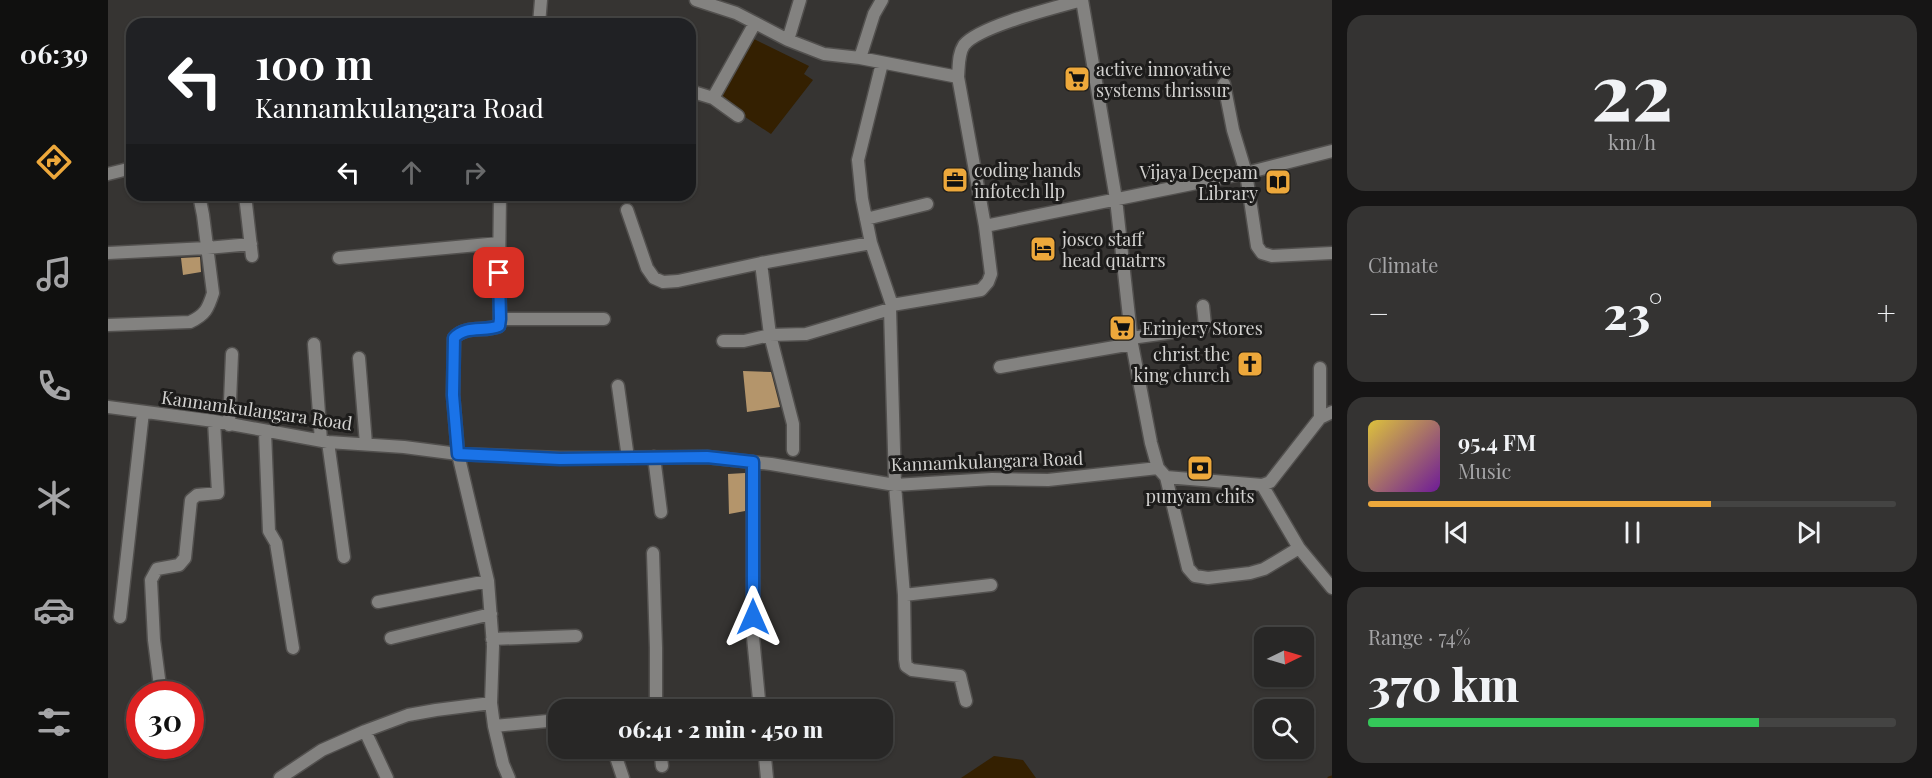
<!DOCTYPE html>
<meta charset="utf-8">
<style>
:root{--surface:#282726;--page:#343332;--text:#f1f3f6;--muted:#a5a5a7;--line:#444443;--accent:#eda83b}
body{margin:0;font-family:"Playfair Display",serif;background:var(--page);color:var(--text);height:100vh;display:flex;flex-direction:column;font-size:22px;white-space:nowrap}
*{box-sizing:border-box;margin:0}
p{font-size:20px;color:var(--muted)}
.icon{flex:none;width:33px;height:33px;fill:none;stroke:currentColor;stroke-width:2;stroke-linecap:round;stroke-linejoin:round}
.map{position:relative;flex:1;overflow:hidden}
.drawer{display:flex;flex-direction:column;gap:15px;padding:15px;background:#161515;width:600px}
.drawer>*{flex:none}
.banner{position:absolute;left:18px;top:18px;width:570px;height:183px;border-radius:18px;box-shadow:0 2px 4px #0004,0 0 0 2px var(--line);background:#202124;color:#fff;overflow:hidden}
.needle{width:39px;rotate:85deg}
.controls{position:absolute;left:1146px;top:627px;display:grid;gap:12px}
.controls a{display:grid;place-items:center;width:60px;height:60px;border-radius:12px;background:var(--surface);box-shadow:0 2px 4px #0004,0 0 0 2px var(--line);font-size:30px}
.speed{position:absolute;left:18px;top:681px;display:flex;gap:12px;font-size:30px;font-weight:700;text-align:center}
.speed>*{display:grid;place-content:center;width:78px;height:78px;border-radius:50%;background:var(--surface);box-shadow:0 2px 4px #0004,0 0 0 2px var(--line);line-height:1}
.speed .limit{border:9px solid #d22;background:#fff;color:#111}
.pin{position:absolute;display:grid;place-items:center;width:51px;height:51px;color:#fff;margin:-26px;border-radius:12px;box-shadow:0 3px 9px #0006}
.me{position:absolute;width:66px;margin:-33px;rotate:0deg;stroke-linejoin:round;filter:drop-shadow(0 0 4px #0008)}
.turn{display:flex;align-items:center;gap:21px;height:126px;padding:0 30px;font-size:27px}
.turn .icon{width:78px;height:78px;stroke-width:2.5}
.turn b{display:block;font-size:42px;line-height:51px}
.lanes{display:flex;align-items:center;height:57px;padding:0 30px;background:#0003;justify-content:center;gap:30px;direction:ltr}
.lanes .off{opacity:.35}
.big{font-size:45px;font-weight:800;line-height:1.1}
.drawer .tile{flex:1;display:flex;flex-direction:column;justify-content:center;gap:9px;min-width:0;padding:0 21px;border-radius:18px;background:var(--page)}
.drawer .dial{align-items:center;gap:0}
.dial b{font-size:78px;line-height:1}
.song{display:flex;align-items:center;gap:18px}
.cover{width:72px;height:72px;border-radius:9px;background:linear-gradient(135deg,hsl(50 70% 55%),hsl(280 70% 35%))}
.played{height:6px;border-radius:3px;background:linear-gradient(90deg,var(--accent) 65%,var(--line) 65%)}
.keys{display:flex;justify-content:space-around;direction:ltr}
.heat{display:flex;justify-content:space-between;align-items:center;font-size:33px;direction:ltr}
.charge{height:9px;border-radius:4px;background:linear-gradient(90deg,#34c759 74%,var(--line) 0)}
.trip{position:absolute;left:440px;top:699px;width:345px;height:60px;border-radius:18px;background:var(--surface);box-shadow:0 2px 4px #0004,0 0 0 2px var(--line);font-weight:800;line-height:60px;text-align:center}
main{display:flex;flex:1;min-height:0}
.tab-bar{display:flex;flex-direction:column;width:108px;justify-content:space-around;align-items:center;background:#10100f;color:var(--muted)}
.tab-bar .icon{width:42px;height:42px}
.tab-bar .on{color:var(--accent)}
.tab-bar b{font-size:27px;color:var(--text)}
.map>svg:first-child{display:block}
</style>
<main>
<nav class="tab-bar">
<b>06:39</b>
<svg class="icon on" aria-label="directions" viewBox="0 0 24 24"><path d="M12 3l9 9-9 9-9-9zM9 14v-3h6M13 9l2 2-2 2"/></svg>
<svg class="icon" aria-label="music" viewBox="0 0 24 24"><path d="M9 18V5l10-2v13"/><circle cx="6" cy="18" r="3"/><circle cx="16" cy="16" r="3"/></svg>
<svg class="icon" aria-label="phone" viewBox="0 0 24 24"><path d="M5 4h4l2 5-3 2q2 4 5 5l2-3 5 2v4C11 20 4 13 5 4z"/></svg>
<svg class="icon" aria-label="climate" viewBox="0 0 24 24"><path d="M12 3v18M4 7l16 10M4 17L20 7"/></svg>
<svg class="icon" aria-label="car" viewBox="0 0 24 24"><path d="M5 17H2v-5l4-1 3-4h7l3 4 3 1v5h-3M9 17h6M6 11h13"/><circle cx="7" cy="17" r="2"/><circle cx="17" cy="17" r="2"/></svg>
<svg class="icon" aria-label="filters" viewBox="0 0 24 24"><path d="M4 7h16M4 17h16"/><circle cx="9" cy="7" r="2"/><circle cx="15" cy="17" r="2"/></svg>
</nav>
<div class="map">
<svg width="1224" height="778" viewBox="0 0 1224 778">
<rect width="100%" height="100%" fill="#363432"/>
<path fill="#342001" d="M644,38l57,28 -5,8 9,6 -42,54 -53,-35z
M886,756l29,4 13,18h-75z"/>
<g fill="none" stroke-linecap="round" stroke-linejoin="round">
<path stroke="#342001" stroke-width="3" d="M1221,778l3,-1"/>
</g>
<path fill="#b4956b" d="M92,257l1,15 -18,3 -2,-17z
M635,371l28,1 9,35 -33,5z
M637,473v38l-16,3 -1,-40z"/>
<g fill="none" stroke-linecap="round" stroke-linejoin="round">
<g stroke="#52504e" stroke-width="15">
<path id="minor" d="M588,0l40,13 52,27
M692,0l-12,40 36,14 36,4 98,19c1,-11 0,-23 6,-32 15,-19 93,-38 118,-45l34,199 16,145 19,99 7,25 8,9 96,8 8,-3 50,-64 12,-6
M431,24l2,-24
M752,58l14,-44 8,-14
M850,77l27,149 6,48 -3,8 -7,8 -89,15 -2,4 5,176 9,110 1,64 1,7 6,4 48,6 6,25
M1116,84l9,46 13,43 11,73 5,7 10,3 60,-3
M582,91l23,7 25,18
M605,98l42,-75
M0,174l24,-6
M137,195l7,61
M392,195l-1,78 1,46 -1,7c-14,6 -34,-1 -45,12l-1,57 5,59 30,127 5,65 -2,57 3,23 9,38 6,14
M519,210l20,58 7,10 9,4 15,-1 83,-18 110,-20 21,62
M758,219l61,-15
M877,226l261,-53 86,-22
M763,243l-9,-44 -4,-39 24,-97
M0,253l99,-5 44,-4
M231,258l160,-15
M653,263l9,72 36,-1 84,-25
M392,319h104
M0,325l82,-3c15,-7 18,-13 23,-29l-10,-78 -4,-20
M1023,338l72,-10 2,-3 -2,-19
M615,341h21l26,-6 23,89v26
M206,344l7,97
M251,358l7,86
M892,367l132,-23
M1212,368v50
M510,386l10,72
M0,407l106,14 114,21 76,5 54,7 102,4 147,-1 64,7 124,21 97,-6 56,1 110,-12
M121,425l3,-71
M157,432l4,99 7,12 17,105
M220,442l16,115
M546,457l7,55
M645,462v175l7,73
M1058,477l22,91 7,8 13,2 42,-5 14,-4 35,-21
M1154,485l37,63 33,40
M545,553l3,95v62
M796,595l87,-10
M270,602l110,-21
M12,617l23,-205
M283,638l100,-24
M384,639l84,-3
M53,694l-7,-54 -3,-60 6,-11 22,-4 6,-7 6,-58 6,-5 21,-2 -4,-72
M386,726l64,-6
M257,731l22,47
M505,748l10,30
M552,748l2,18
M656,748l3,30
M172,778l42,-28 43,-19 43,-16 28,-5 55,-7"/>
</g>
<use href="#minor" stroke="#838280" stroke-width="12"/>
</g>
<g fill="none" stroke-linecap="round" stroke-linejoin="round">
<g stroke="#114b97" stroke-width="15">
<path id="route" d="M391,273l1,46 -1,7c-14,6 -34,-1 -45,12l-1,57 5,59 102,5 147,-2 46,5v155"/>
</g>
<use href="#route" stroke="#1a73e8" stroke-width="10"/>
</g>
<defs>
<g id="supermarket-square" transform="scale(1.35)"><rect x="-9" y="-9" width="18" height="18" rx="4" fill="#eda83b" stroke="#1d1c1b"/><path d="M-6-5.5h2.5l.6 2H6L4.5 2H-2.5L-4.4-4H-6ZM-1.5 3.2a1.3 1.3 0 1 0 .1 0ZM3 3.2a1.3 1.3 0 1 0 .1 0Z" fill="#111"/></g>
<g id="office-square" transform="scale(1.35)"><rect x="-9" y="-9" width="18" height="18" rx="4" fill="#eda83b" stroke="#1d1c1b"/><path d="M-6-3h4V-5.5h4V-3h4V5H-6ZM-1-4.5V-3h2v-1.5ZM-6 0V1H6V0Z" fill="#111"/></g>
<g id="library-square" transform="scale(1.35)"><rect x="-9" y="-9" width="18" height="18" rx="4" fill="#eda83b" stroke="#1d1c1b"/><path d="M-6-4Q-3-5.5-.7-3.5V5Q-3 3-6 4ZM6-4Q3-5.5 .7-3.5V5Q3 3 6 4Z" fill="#111"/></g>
<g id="hotel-square" transform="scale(1.35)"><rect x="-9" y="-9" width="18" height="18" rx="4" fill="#eda83b" stroke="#1d1c1b"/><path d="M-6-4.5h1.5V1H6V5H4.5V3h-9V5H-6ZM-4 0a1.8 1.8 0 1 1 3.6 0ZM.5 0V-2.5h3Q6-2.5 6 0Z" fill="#111"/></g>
<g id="church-square" transform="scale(1.35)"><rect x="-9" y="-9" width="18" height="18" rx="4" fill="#eda83b" stroke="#1d1c1b"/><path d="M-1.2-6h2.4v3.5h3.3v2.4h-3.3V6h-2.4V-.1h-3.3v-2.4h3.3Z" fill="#111"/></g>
<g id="bank-square" transform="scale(1.35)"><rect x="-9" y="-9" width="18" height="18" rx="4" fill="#eda83b" stroke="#1d1c1b"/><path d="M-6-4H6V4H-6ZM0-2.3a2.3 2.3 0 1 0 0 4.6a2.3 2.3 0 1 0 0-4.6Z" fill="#111"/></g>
</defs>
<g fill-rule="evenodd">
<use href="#supermarket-square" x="969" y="79"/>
<use href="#office-square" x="847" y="180"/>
<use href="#library-square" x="1170" y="182"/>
<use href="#hotel-square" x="935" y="249"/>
<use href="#supermarket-square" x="1014" y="328"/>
<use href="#church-square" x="1142" y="364"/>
<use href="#bank-square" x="1092" y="468"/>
</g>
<g text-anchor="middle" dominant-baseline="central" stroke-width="6" stroke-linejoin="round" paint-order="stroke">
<g font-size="18" fill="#d3d2d0" stroke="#1d1c1b" text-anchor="start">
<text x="988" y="69">active innovative<tspan x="988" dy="21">systems thrissur</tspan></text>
<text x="866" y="170">coding hands<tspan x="866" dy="21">infotech llp</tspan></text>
<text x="1150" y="172" text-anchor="end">Vijaya Deepam<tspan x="1150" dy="21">Library</tspan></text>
<text x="954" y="239">josco staff<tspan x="954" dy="21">head quatrrs</tspan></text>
<text x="1034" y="328">Erinjery Stores</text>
<text x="1122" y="354" text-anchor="end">christ the<tspan x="1122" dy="21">king church</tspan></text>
<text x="1092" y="496" text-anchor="middle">punyam chits</text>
</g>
<g font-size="18" fill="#d3d2d0" stroke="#1d1c1b">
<text transform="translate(149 410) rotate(8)">Kannamkulangara Road</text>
<text transform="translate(879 461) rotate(-2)">Kannamkulangara Road</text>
</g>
</g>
</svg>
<div class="controls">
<a><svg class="needle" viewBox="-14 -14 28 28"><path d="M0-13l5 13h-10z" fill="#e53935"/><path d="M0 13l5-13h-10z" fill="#a5a5a7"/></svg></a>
<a><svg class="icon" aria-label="search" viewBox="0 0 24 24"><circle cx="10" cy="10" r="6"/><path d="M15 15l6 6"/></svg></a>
</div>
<div class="speed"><div class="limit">30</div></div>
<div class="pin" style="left:391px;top:273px;background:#d93025"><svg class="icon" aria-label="arrive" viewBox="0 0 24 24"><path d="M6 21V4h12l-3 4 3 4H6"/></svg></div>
<svg class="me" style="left:645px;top:617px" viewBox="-20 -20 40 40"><path d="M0-17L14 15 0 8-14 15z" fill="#1a73e8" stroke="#fff" stroke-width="4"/></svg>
<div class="trip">06:41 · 2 min · 450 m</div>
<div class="banner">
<div class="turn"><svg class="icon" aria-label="left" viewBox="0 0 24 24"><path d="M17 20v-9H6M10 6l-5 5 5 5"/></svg><div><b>100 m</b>Kannamkulangara Road</div></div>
<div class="lanes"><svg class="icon" aria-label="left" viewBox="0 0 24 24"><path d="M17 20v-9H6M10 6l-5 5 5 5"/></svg><svg class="icon off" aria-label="ahead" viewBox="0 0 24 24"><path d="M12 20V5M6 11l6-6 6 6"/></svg><svg class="icon off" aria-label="right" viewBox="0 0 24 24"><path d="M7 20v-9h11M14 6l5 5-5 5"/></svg></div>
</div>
</div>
<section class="drawer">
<div class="tile dial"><b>22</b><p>km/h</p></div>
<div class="tile"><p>Climate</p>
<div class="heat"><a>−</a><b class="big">23°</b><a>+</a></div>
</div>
<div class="tile">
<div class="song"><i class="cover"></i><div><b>95.4 FM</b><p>Music</p></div></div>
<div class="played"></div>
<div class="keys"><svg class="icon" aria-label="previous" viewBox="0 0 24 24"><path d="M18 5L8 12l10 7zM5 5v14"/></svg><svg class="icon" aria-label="pause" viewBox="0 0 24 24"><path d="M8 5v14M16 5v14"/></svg><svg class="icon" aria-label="next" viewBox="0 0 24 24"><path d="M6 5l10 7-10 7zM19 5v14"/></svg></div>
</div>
<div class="tile"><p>Range · 74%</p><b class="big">370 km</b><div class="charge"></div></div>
</section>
</main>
